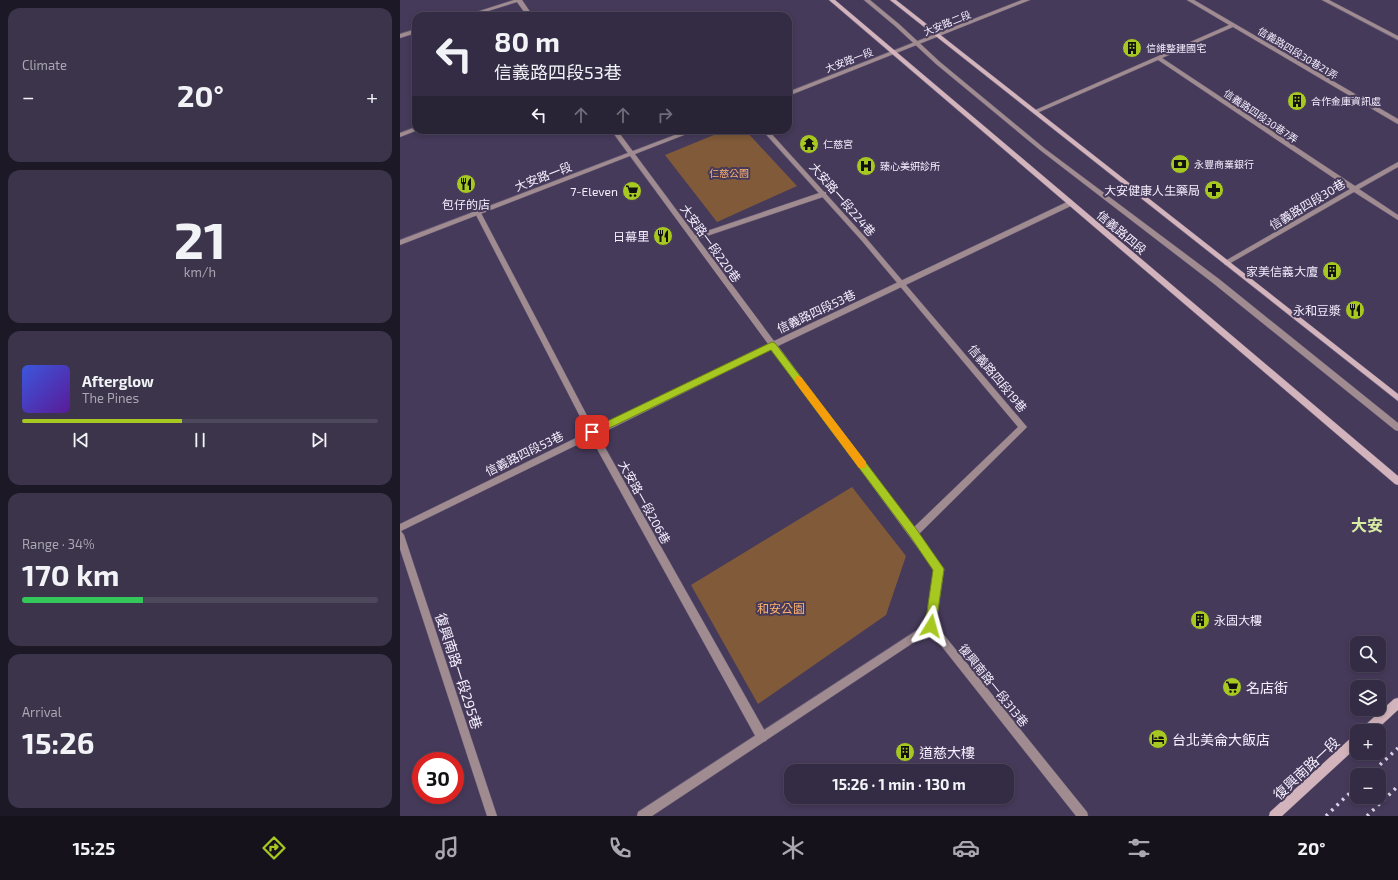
<!DOCTYPE html>
<meta charset="utf-8">
<style>
:root{--surface:#342c44;--page:#3c344b;--text:#f1f3f6;--muted:#a9a7b2;--line:#4e485d;--accent:#a6c821}
body{margin:0;font-family:"Exo 2","Noto Sans TC",sans-serif;background:var(--page);color:var(--text);height:100vh;display:flex;flex-direction:column;font-size:15px;white-space:nowrap}
*{box-sizing:border-box;margin:0}
p{font-size:13px;color:var(--muted)}
.icon{flex:none;width:22px;height:22px;fill:none;stroke:currentColor;stroke-width:2;stroke-linecap:round;stroke-linejoin:round}
.map{position:relative;flex:1;overflow:hidden}
.panel{display:flex;flex-direction:column;gap:8px;padding:8px;background:#1d1825;width:400px}
.panel>*{flex:none}
.banner{position:absolute;left:12px;top:12px;width:380px;height:122px;border-radius:12px;box-shadow:0 2px 6px #0003,0 0 0 1px var(--line);background:#342c44;color:var(--text);overflow:hidden}
.fabs{position:absolute;left:950px;top:636px;display:grid;gap:8px}
.fabs a{display:grid;place-items:center;width:36px;height:36px;border-radius:8px;background:var(--surface);box-shadow:0 2px 6px #0003,0 0 0 1px var(--line);font-size:20px}
.speed{position:absolute;left:12px;top:752px;display:flex;gap:8px;font-size:20px;font-weight:700;text-align:center}
.speed>*{display:grid;place-content:center;width:52px;height:52px;border-radius:50%;background:var(--surface);box-shadow:0 2px 6px #0003,0 0 0 1px var(--line);line-height:1}
.speed .limit{border:6px solid #d22;background:#fff;color:#111}
.pin{position:absolute;display:grid;place-items:center;width:34px;height:34px;color:#fff;margin:-17px;border-radius:8px;box-shadow:0 2px 6px #0006}
.me{position:absolute;width:44px;margin:-22px;rotate:8deg;stroke-linejoin:round;filter:drop-shadow(0 0 3px #0008)}
.turn{display:flex;align-items:center;gap:14px;height:84px;padding:0 16px;font-size:18px}
.turn .icon{width:52px;height:52px;stroke-width:2.5}
.turn b{display:block;font-size:28px;line-height:34px}
.lanes{display:flex;align-items:center;height:38px;padding:0 16px;background:#0003;justify-content:center;gap:20px;direction:ltr}
.lanes .off{opacity:.35}
.big{font-size:30px;font-weight:700;line-height:1.1}
.panel .tile{flex:1;display:flex;flex-direction:column;justify-content:center;gap:6px;min-width:0;padding:0 14px;border-radius:12px;background:var(--page)}
.panel .dial{align-items:center;gap:0}
.dial b{font-size:52px;line-height:1}
.song{display:flex;align-items:center;gap:12px}
.cover{width:48px;height:48px;border-radius:6px;background:linear-gradient(135deg,hsl(230 70% 55%),hsl(270 70% 35%))}
.played{height:4px;border-radius:2px;background:linear-gradient(90deg,var(--accent) 45%,var(--line) 45%)}
.keys{display:flex;justify-content:space-around;direction:ltr}
.heat{display:flex;justify-content:space-between;align-items:center;font-size:22px;direction:ltr}
.charge{height:6px;border-radius:3px;background:linear-gradient(90deg,#34c759 34%,var(--line) 0)}
.trip{position:absolute;left:384px;top:764px;width:230px;height:40px;border-radius:12px;background:var(--surface);box-shadow:0 2px 6px #0003,0 0 0 1px var(--line);font-weight:700;line-height:40px;text-align:center}
.menu{display:flex;height:64px;justify-content:space-around;align-items:center;background:#15121b;color:var(--muted)}
.menu .icon{width:28px;height:28px}
.menu .current{color:var(--accent)}
.menu b{font-size:18px;color:var(--text)}
main{display:flex;flex:1;min-height:0}
.map>svg:first-child{display:block}
</style>
<main>
<section class="panel">
<div class="tile"><p>Climate</p>
<div class="heat"><a>−</a><b class="big">20°</b><a>+</a></div>
</div>
<div class="tile dial"><b>21</b><p>km/h</p></div>
<div class="tile">
<div class="song"><i class="cover"></i><div><b>Afterglow</b><p>The Pines</p></div></div>
<div class="played"></div>
<div class="keys"><svg class="icon" aria-label="previous" viewBox="0 0 24 24"><path d="M18 5L8 12l10 7zM5 5v14"/></svg><svg class="icon" aria-label="pause" viewBox="0 0 24 24"><path d="M8 5v14M16 5v14"/></svg><svg class="icon" aria-label="next" viewBox="0 0 24 24"><path d="M6 5l10 7-10 7zM19 5v14"/></svg></div>
</div>
<div class="tile"><p>Range · 34%</p><b class="big">170 km</b><div class="charge"></div></div>
<div class="tile"><p>Arrival</p><b class="big">15:26</b></div>
</section>
<div class="map">
<svg width="998" height="816" viewBox="0 0 998 816">
<rect width="100%" height="100%" fill="#463a5a"/>
<path fill="#805a39" d="M326,130h19l52,56 -80,36 -52,-67z
M452,487l54,69 -20,59 -128,89 -67,-119z"/>
<g fill="none" stroke-linecap="round" stroke-linejoin="round">
<g stroke="#625774" stroke-width="1">
<path id="service" d="M464,0h6l29,24 41,38 104,86 175,131 179,144v8l-3,-1 -182,-147 -173,-133 -104,-86 -41,-38z
M16,127v3h2l-18,7v-4z
M362,130h6l98,108 161,189 -110,109 -3,1 -3,-1 -1,-3 1,-3 107,-103 -156,-186z
M531,621l3,2 2,3 -2,3 -282,187h-15l1,-4z"/>
</g>
<g stroke="#625774" stroke-width="1">
<path id="minor" d="M114,0h8l11,16h-6l-10,-14 -45,14h-8z
M787,0h7l204,119v5l-2,-1 -163,-96 -71,31 193,128 43,-24v5l-39,22 39,26v5l-44,-28 -127,73h-2l-1,-2 1,-2 125,-72 -192,-129 -121,53h-4v-2l196,-86z
M922,0h7l69,36v4z
M16,29v4l-16,5v-4z
M211,130h6l78,105 127,-43h4v4l-128,43 76,102 295,-140h4v4l-295,141 164,220 2,3 -8,56 151,187 1,4h-12l-148,-187 -2,-3 8,-56 -162,-221 -174,86 168,298 1,4 -1,4 -4,1 -4,-1 -167,-303 -190,93 3,4 93,281h-10l-87,-267v-25l188,-92 -113,-219 3,-2 3,2 113,216 174,-85z"/>
</g>
<g stroke="#625774" stroke-width="1">
<path id="tertiary" d="M622,0h8l-242,96v-4z
M288,130h9l-297,115v-5z"/>
</g>
<g stroke="#625774" stroke-width="1">
<path id="secondary" d="M429,0h6l563,476v9l-3,-1z
M490,0h6l502,394v7z
M998,698v12l-23,21h-13l1,-4 31,-28z
M957,735v12l-75,69h-13l1,-4 83,-76z"/>
</g>
<use href="#service" fill="#9f8b90" fill-rule="evenodd"/>
<use href="#minor" fill="#9f8b90" fill-rule="evenodd"/>
<use href="#tertiary" fill="#9f8b90" fill-rule="evenodd"/>
<use href="#secondary" fill="#d3b4bc" fill-rule="evenodd"/>
<path stroke="#d9d3e5" stroke-width="3.5" stroke-dasharray="2.5 5" stroke-linecap="butt" d="M969,775l29,-27
M926,816l31,-30
M967,816l31,-30"/>
</g>
<path fill="#a6c821" stroke="#6c8215" d="M372,342l3,1 142,187 25,36 2,3 -9,61 -4,1 -4,-1 -2,-4 8,-56 -23,-34 -139,-186 -176,85h-6v-5z"/>
<path fill="#f59e0b" d="M398,376l3,1 65,85v6h-7l-64,-86v-5z"/>
<defs>
<g id="building-disc" transform="scale(1)"><circle r="9.5" fill="#a6c821" stroke="#463a5a"/><path d="M-4-6H4V6H1V3H-1V6H-4ZM-2.5-4.3h1.7v1.8h-1.7ZM.8-4.3h1.7v1.8H.8ZM-2.5-1h1.7V.8h-1.7ZM.8-1h1.7V.8H.8Z" fill="#111"/></g>
<g id="temple-disc" transform="scale(1)"><circle r="9.5" fill="#a6c821" stroke="#463a5a"/><path d="M0-6L5-2H3V0L6.5 2.5H4V6H1.5V3h-3V6H-4V2.5H-6.5L-3 0V-2H-5Z" fill="#111"/></g>
<g id="bank-disc" transform="scale(1)"><circle r="9.5" fill="#a6c821" stroke="#463a5a"/><path d="M-6-4H6V4H-6ZM0-2.3a2.3 2.3 0 1 0 0 4.6a2.3 2.3 0 1 0 0-4.6Z" fill="#111"/></g>
<g id="hospital-disc" transform="scale(1)"><circle r="9.5" fill="#a6c821" stroke="#463a5a"/><path d="M-5-5h3v3.5h4V-5h3V5h-3V1.5h-4V5h-3Z" fill="#111"/></g>
<g id="restaurant-disc" transform="scale(1)"><circle r="9.5" fill="#a6c821" stroke="#463a5a"/><path d="M-5-6h1v4h1v-4h1v4h1v-4h1v5L-1.5 .5V6h-2V.5L-5-1ZM5-6V6H3V1.5H1.5Q1.5-4 5-6Z" fill="#111"/></g>
<g id="pharmacy-disc" transform="scale(1)"><circle r="9.5" fill="#a6c821" stroke="#463a5a"/><path d="M-2-6h4v4h4v4h-4v4h-4v-4h-4v-4h4Z" fill="#111"/></g>
<g id="supermarket-disc" transform="scale(1)"><circle r="9.5" fill="#a6c821" stroke="#463a5a"/><path d="M-6-5.5h2.5l.6 2H6L4.5 2H-2.5L-4.4-4H-6ZM-1.5 3.2a1.3 1.3 0 1 0 .1 0ZM3 3.2a1.3 1.3 0 1 0 .1 0Z" fill="#111"/></g>
<g id="hotel-disc" transform="scale(1)"><circle r="9.5" fill="#a6c821" stroke="#463a5a"/><path d="M-6-4.5h1.5V1H6V5H4.5V3h-9V5H-6ZM-4 0a1.8 1.8 0 1 1 3.6 0ZM.5 0V-2.5h3Q6-2.5 6 0Z" fill="#111"/></g>
</defs>
<g fill-rule="evenodd">
<use href="#building-disc" x="732" y="48"/>
<use href="#building-disc" x="897" y="101"/>
<use href="#temple-disc" x="409" y="144"/>
<use href="#bank-disc" x="780" y="164"/>
<use href="#hospital-disc" x="466" y="166"/>
<use href="#restaurant-disc" x="66" y="184"/>
<use href="#pharmacy-disc" x="814" y="190"/>
<use href="#supermarket-disc" x="232" y="191"/>
<use href="#restaurant-disc" x="263" y="236"/>
<use href="#building-disc" x="932" y="271"/>
<use href="#restaurant-disc" x="955" y="310"/>
<use href="#building-disc" x="800" y="620"/>
<use href="#supermarket-disc" x="832" y="687"/>
<use href="#hotel-disc" x="758" y="739"/>
<use href="#building-disc" x="505" y="752"/>
</g>
<g text-anchor="middle" dominant-baseline="central" stroke-width="4" stroke-linejoin="round" paint-order="stroke">
<g font-size="10" fill="#f5efff" stroke="#463a5a">
<text transform="translate(547 23) rotate(-22)">大安路二段</text>
<text transform="translate(898 53) rotate(31)">信義路四段30巷21弄</text>
<text transform="translate(449 60) rotate(-21)">大安路一段</text>
<text transform="translate(861 116) rotate(34)">信義路四段30巷7弄</text>
</g>
<g font-size="10" fill="#f5efff" stroke="#463a5a" text-anchor="start">
<text x="746" y="48">信維整建國宅</text>
<text x="911" y="101">合作金庫資訊處</text>
<text x="423" y="144">仁慈宮</text>
<text x="794" y="164">永豐商業銀行</text>
<text x="480" y="166">臻心美妍診所</text>
</g>
<g font-size="10" fill="#fcb26f" stroke="#463a5a">
<text x="329" y="173">仁慈公園</text>
</g>
<g font-size="12" fill="#f5efff" stroke="#463a5a">
<text transform="translate(143 176) rotate(-21)">大安路一段</text>
<text transform="translate(443 199) rotate(49)">大安路一段224巷</text>
<text transform="translate(907 204) rotate(-31)">信義路四段30巷</text>
<text transform="translate(722 232) rotate(40)">信義路四段</text>
<text transform="translate(311 243) rotate(54)">大安路一段220巷</text>
<text transform="translate(416 311) rotate(-25)">信義路四段53巷</text>
<text transform="translate(598 378) rotate(50)">信義路四段19巷</text>
<text transform="translate(124 453) rotate(-26)">信義路四段53巷</text>
<text transform="translate(245 502) rotate(61)">大安路一段206巷</text>
<text transform="translate(594 685) rotate(51)">復興南路一段313巷</text>
</g>
<g font-size="12" fill="#f5efff" stroke="#463a5a" text-anchor="end">
<text x="800" y="190">大安健康人生藥局</text>
<text x="218" y="191">7-Eleven</text>
<text x="66" y="204" text-anchor="middle">包仔的店</text>
<text x="249" y="236">日幕里</text>
<text x="918" y="271">家美信義大廈</text>
<text x="941" y="310">永和豆漿</text>
<text x="814" y="620" text-anchor="start">永固大樓</text>
</g>
<g font-size="12" fill="#fcb26f" stroke="#463a5a">
<text x="381" y="608">和安公園</text>
</g>
<g font-size="14" fill="#f5efff" stroke="#463a5a">
<text transform="translate(59 671) rotate(72)">復興南路一段295巷</text>
<text transform="translate(906 768) rotate(-43)">復興南路一段</text>
</g>
<g font-size="14" fill="#f5efff" stroke="#463a5a" text-anchor="start">
<text x="846" y="687">名店街</text>
<text x="772" y="739">台北美侖大飯店</text>
<text x="519" y="752">道慈大樓</text>
</g>
<g font-size="16" font-weight="bold" fill="#d8eea3" stroke="#463a5a">
<text x="967" y="524">大安</text>
</g>
</g>
</svg>
<div class="fabs">
<a><svg class="icon" aria-label="search" viewBox="0 0 24 24"><circle cx="10" cy="10" r="6"/><path d="M15 15l6 6"/></svg></a>
<a><svg class="icon" aria-label="layers" viewBox="0 0 24 24"><path d="M12 4l9 5-9 5-9-5zM3 14l9 5 9-5"/></svg></a>
<a>+</a>
<a>−</a>
</div>
<div class="speed"><div class="limit">30</div></div>
<div class="pin" style="left:192px;top:432px;background:#d93025"><svg class="icon" aria-label="arrive" viewBox="0 0 24 24"><path d="M6 21V4h12l-3 4 3 4H6"/></svg></div>
<svg class="me" style="left:531px;top:626px" viewBox="-20 -20 40 40"><path d="M0-17L14 15 0 8-14 15z" fill="#a6c821" stroke="#fff" stroke-width="4"/></svg>
<div class="trip">15:26 · 1 min · 130 m</div>
<div class="banner">
<div class="turn"><svg class="icon" aria-label="left" viewBox="0 0 24 24"><path d="M17 20v-9H6M10 6l-5 5 5 5"/></svg><div><b>80 m</b>信義路四段53巷</div></div>
<div class="lanes"><svg class="icon" aria-label="left" viewBox="0 0 24 24"><path d="M17 20v-9H6M10 6l-5 5 5 5"/></svg><svg class="icon off" aria-label="ahead" viewBox="0 0 24 24"><path d="M12 20V5M6 11l6-6 6 6"/></svg><svg class="icon off" aria-label="ahead" viewBox="0 0 24 24"><path d="M12 20V5M6 11l6-6 6 6"/></svg><svg class="icon off" aria-label="right" viewBox="0 0 24 24"><path d="M7 20v-9h11M14 6l5 5-5 5"/></svg></div>
</div>
</div>
</main>
<nav class="menu">
<b>15:25</b>
<svg class="icon current" aria-label="directions" viewBox="0 0 24 24"><path d="M12 3l9 9-9 9-9-9zM9 14v-3h6M13 9l2 2-2 2"/></svg>
<svg class="icon" aria-label="music" viewBox="0 0 24 24"><path d="M9 18V5l10-2v13"/><circle cx="6" cy="18" r="3"/><circle cx="16" cy="16" r="3"/></svg>
<svg class="icon" aria-label="phone" viewBox="0 0 24 24"><path d="M5 4h4l2 5-3 2q2 4 5 5l2-3 5 2v4C11 20 4 13 5 4z"/></svg>
<svg class="icon" aria-label="climate" viewBox="0 0 24 24"><path d="M12 3v18M4 7l16 10M4 17L20 7"/></svg>
<svg class="icon" aria-label="car" viewBox="0 0 24 24"><path d="M5 17H2v-5l4-1 3-4h7l3 4 3 1v5h-3M9 17h6M6 11h13"/><circle cx="7" cy="17" r="2"/><circle cx="17" cy="17" r="2"/></svg>
<svg class="icon" aria-label="filters" viewBox="0 0 24 24"><path d="M4 7h16M4 17h16"/><circle cx="9" cy="7" r="2"/><circle cx="15" cy="17" r="2"/></svg>
<b>20°</b>
</nav>
